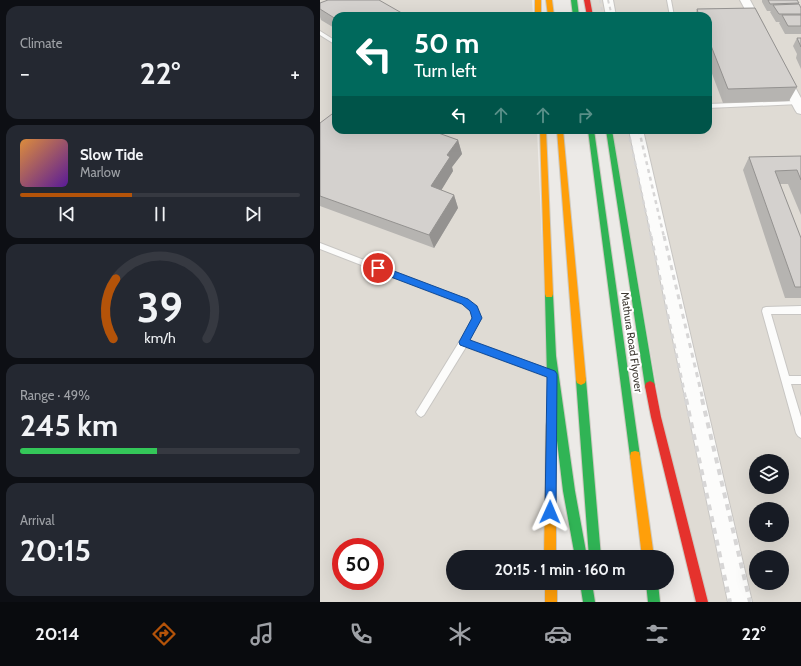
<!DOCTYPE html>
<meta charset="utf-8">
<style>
:root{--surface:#171b24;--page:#242831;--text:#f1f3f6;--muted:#9ea1a6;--line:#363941;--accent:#b45309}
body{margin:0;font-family:Cabin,sans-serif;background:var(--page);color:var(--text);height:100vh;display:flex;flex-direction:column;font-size:15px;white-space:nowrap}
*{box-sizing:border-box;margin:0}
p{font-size:13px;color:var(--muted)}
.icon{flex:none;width:22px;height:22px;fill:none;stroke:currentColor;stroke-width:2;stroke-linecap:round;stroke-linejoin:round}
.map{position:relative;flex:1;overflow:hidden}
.details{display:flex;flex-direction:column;gap:6px;padding:6px;background:#0d0f14;width:320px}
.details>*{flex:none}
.hud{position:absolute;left:12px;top:12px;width:380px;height:122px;border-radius:12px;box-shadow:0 4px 16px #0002;background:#00695c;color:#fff;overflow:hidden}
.buttons{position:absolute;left:429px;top:454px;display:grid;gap:8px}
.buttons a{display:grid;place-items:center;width:40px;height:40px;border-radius:50%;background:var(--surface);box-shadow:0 4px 16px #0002;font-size:20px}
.speed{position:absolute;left:12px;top:538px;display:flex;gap:8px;font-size:20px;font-weight:700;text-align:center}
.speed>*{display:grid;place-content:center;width:52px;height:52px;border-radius:50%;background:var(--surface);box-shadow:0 4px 16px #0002;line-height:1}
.speed .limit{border:6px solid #d22;background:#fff;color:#111}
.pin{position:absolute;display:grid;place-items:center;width:34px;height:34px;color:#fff;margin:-17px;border:2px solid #fff;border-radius:50%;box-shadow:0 1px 4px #0007}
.me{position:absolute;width:44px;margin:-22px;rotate:1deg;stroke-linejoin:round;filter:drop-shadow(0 0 3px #0008)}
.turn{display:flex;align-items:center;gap:14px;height:84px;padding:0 16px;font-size:18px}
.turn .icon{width:52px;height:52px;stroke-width:2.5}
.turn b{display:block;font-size:28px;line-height:34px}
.lanes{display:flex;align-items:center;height:38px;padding:0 16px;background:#0003;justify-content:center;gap:20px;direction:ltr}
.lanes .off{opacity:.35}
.big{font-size:30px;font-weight:800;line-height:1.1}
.details .widget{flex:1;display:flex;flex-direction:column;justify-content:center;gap:6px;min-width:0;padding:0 14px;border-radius:12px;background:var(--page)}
.details .dial{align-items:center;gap:0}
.dial svg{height:104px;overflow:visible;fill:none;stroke:var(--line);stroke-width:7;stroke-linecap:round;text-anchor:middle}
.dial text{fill:var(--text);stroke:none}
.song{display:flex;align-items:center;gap:12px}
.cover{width:48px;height:48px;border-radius:6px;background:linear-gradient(135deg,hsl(30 70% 55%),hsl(270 70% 35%))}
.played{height:4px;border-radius:2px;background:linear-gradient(90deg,var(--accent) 40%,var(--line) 40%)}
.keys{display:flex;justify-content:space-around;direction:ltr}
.heat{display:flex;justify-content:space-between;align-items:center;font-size:22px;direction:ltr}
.charge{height:6px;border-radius:3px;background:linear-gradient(90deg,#34c759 49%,var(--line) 0)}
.trip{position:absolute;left:126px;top:550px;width:228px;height:40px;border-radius:20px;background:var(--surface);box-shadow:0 4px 16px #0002;font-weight:800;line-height:40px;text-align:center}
.tabs{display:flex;height:64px;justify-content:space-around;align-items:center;background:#090b0e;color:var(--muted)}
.tabs .icon{width:28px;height:28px}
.tabs .on{color:var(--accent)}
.tabs b{font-size:18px;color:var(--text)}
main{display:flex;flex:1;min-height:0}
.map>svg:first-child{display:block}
</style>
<main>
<section class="details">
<div class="widget"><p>Climate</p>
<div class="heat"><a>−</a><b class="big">22°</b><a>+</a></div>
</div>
<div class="widget">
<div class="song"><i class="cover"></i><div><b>Slow Tide</b><p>Marlow</p></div></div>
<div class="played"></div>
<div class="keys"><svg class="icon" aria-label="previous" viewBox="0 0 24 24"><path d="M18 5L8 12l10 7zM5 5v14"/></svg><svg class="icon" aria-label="pause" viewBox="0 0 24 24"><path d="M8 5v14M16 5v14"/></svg><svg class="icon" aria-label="next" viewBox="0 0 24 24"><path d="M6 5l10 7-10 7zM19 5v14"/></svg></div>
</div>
<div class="widget dial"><svg viewBox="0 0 100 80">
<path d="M14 69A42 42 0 1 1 86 69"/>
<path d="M14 69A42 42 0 0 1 16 23" stroke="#b45309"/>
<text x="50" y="56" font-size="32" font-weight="700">39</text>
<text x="50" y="72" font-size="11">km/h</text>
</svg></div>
<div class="widget"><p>Range · 49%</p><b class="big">245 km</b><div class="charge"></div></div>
<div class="widget"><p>Arrival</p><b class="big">20:15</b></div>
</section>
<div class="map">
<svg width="481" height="602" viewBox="0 0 481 602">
<rect width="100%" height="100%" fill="#eceae7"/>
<path fill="#dfdbd4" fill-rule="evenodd" d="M0,0h212l1,16h-197v114h201l19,427h-103v26h104l1,19h-238zM21,547h34v34h-34z
M270,0h211v602h-107l-82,-472h96v-114h-115zM436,461h26v26h-26zM436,509h26v26h-26zM436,557h26v26h-26z"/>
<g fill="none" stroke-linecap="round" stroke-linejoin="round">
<g stroke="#c8c6c3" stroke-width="2">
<path id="lane" d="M347,0h4l3,16h-4z
M0,31l16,10v4l-16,-10z
M477,101l3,2 -1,1 -91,4v-4z
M0,243l148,57 9,6 4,12 -12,22 84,31 1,3 -1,3 -3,1 -84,-31 -42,68 -3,2 -3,-2 -2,-3 2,-3 43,-70 12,-21 -2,-7 -9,-7 -142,-55z
M481,306v8h-30l18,62h12v8h-10l10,33v21l-3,-2 -2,-3 -34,-122 1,-3 3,-1z"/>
</g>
<g stroke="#c8c6c3" stroke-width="2">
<path id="street" d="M283,0h10l3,16h-10z
M420,0h10l15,28 -1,2h-8z
M462,70l6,4 13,24v16l-4,-1 -2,-3 -19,-36z
M309,130h14l109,472h-24z"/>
</g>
<g stroke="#cdc9c1" stroke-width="2">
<path id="fast" d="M251,0h6l2,16h-6z
M268,130h6l46,326 -1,4 -4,1 -4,-1 -1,-4z
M286,130h6l43,256 -1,3 -4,2 -4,-2 -1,-3z
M229,290l3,1 1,3 3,62 19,135 12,66h-12l-12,-66 -13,-109 -3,-4 -2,-84 1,-3z
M261,375l4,2 1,3 15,177h-12l-13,-177 1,-3z
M260,583h12l3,19h-12z
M326,583h12l2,19h-12z"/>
</g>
<g stroke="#cdc9c1" stroke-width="2">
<path id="slow" d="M215,0h6v16h-6z
M226,0h6l2,16h-6z
M220,130h6l7,164 -1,3h-6l-1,-3z
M237,130h6l23,250 -1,3 -4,2 -4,-2 -1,-3z
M231,421l4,1 1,4v131h-12l2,-131 1,-4z
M315,451l4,1 1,4 14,101h-12l-12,-101 1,-4z
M225,583h12v19h-12z"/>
</g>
<g stroke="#cdc9c1" stroke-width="2">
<path id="jam" d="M264,0h6l3,16h-6z
M330,381l4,2 1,3 6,31 47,185h-12l-45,-185 -6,-31 1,-3z"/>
</g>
<use href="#lane" fill="#fcfcfb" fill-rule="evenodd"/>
<use href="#street" fill="#fcfcfb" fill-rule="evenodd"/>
<use href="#fast" fill="#30b455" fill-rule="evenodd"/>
<use href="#slow" fill="#ff9f0a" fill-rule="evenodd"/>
<use href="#jam" fill="#e5322d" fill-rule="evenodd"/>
<path stroke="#d7d6d6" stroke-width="2" stroke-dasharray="3.5 3.5" stroke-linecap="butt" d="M280,0l3,16
M288,0l4,16"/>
<path stroke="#d7d6d6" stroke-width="2.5" stroke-dasharray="4 4" stroke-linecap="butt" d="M308,130l23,107
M319,130l25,107"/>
<path stroke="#d7d6d6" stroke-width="3" stroke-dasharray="5 5" stroke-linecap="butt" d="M331,236l35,164
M344,236l39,164"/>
<path stroke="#d7d6d6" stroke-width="4" stroke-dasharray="6 6" stroke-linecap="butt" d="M366,399l44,203
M382,399l48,203"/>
</g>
<path fill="#b6b4b1" d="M442,0h35l4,8v26h-16l-6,-11 1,-1h-4l-6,-10 1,-1h-4l-5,-9z
M0,3l16,13v13l-15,-9 -1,-3z
M435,8l42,79 -8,14 -66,2 -15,-40v-47h-13l2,-7z
M477,38h4v31l-5,-11 1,-4 -4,-8z
M0,123l138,17 4,14 -10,13 1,4 -12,19 13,5 4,13 -24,40 -114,-42z
M481,156v59l-13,-31h-8l21,54v60h-16l-42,-128 6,-13z"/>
<path fill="#949290" d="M138,140l4,14 -10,13 1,4 -17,28 -5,-13 16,-31z
M134,195l4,13 -24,40 -5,-13z"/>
<path fill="#d4d1ce" stroke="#949290" d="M8,0h51l28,16h-71v3l-16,-10v-6z
M448,0h29l2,3 -29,1z
M479,4l2,4v6h-22l-6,-9z
M435,8l42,79 -69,2 -20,-51v-22h-9l-2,-7z
M462,15h19v11h-13z
M477,38h4v9z
M16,111v19h94l28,10 -11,15 3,2 -19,29 23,9 -25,40 -109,-39v-73z
M481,156v24l-4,-10 -22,1 26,67v49h-6l-46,-130z"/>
<path fill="#1a73e8" stroke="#114b97" d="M58,265l90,34 9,7 5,12 -12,22 85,31 2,3 -1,138 -1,4 -5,2 -4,-2 -1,-4 2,-135 -87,-32 -1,-3 13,-24 -2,-7 -8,-7 -87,-33v-5z"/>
<g text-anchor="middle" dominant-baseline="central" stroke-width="4" stroke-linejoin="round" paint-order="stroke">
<g font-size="11" fill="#403b34" stroke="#fff">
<text transform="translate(312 342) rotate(82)">Mathura Road Flyover</text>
</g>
</g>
</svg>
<div class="buttons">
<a><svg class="icon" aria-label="layers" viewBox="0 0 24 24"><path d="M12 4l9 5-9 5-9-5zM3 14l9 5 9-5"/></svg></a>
<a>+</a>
<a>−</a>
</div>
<div class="speed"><div class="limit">50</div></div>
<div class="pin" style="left:58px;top:268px;background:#d93025"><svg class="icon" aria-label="arrive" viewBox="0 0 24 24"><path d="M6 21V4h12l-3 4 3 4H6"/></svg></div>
<svg class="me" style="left:230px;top:512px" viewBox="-20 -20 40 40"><path d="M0-17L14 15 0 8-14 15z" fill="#1a73e8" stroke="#fff" stroke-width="4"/></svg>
<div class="trip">20:15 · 1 min · 160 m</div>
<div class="hud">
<div class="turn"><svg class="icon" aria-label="left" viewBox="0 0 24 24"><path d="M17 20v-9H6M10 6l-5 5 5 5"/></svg><div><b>50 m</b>Turn left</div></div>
<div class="lanes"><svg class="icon" aria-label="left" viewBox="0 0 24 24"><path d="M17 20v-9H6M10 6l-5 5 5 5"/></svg><svg class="icon off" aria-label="ahead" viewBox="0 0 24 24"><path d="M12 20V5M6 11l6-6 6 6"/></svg><svg class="icon off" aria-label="ahead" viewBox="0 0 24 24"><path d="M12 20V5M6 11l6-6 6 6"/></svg><svg class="icon off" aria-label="right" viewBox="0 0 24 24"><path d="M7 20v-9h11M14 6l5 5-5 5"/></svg></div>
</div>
</div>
</main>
<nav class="tabs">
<b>20:14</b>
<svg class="icon on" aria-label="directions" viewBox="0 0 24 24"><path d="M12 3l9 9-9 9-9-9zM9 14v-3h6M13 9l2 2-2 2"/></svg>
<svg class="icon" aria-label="music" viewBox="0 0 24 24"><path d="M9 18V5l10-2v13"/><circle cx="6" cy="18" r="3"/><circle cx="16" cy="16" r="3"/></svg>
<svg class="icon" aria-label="phone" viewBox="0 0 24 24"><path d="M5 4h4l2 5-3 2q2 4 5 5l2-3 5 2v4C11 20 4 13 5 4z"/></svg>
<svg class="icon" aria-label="climate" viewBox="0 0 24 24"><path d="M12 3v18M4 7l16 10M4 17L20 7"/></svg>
<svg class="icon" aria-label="car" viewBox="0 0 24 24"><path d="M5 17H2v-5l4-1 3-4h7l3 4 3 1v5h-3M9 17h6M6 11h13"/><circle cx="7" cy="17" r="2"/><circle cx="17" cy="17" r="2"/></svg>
<svg class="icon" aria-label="filters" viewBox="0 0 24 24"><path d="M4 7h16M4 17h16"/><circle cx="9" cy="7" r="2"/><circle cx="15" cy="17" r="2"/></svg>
<b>22°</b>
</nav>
